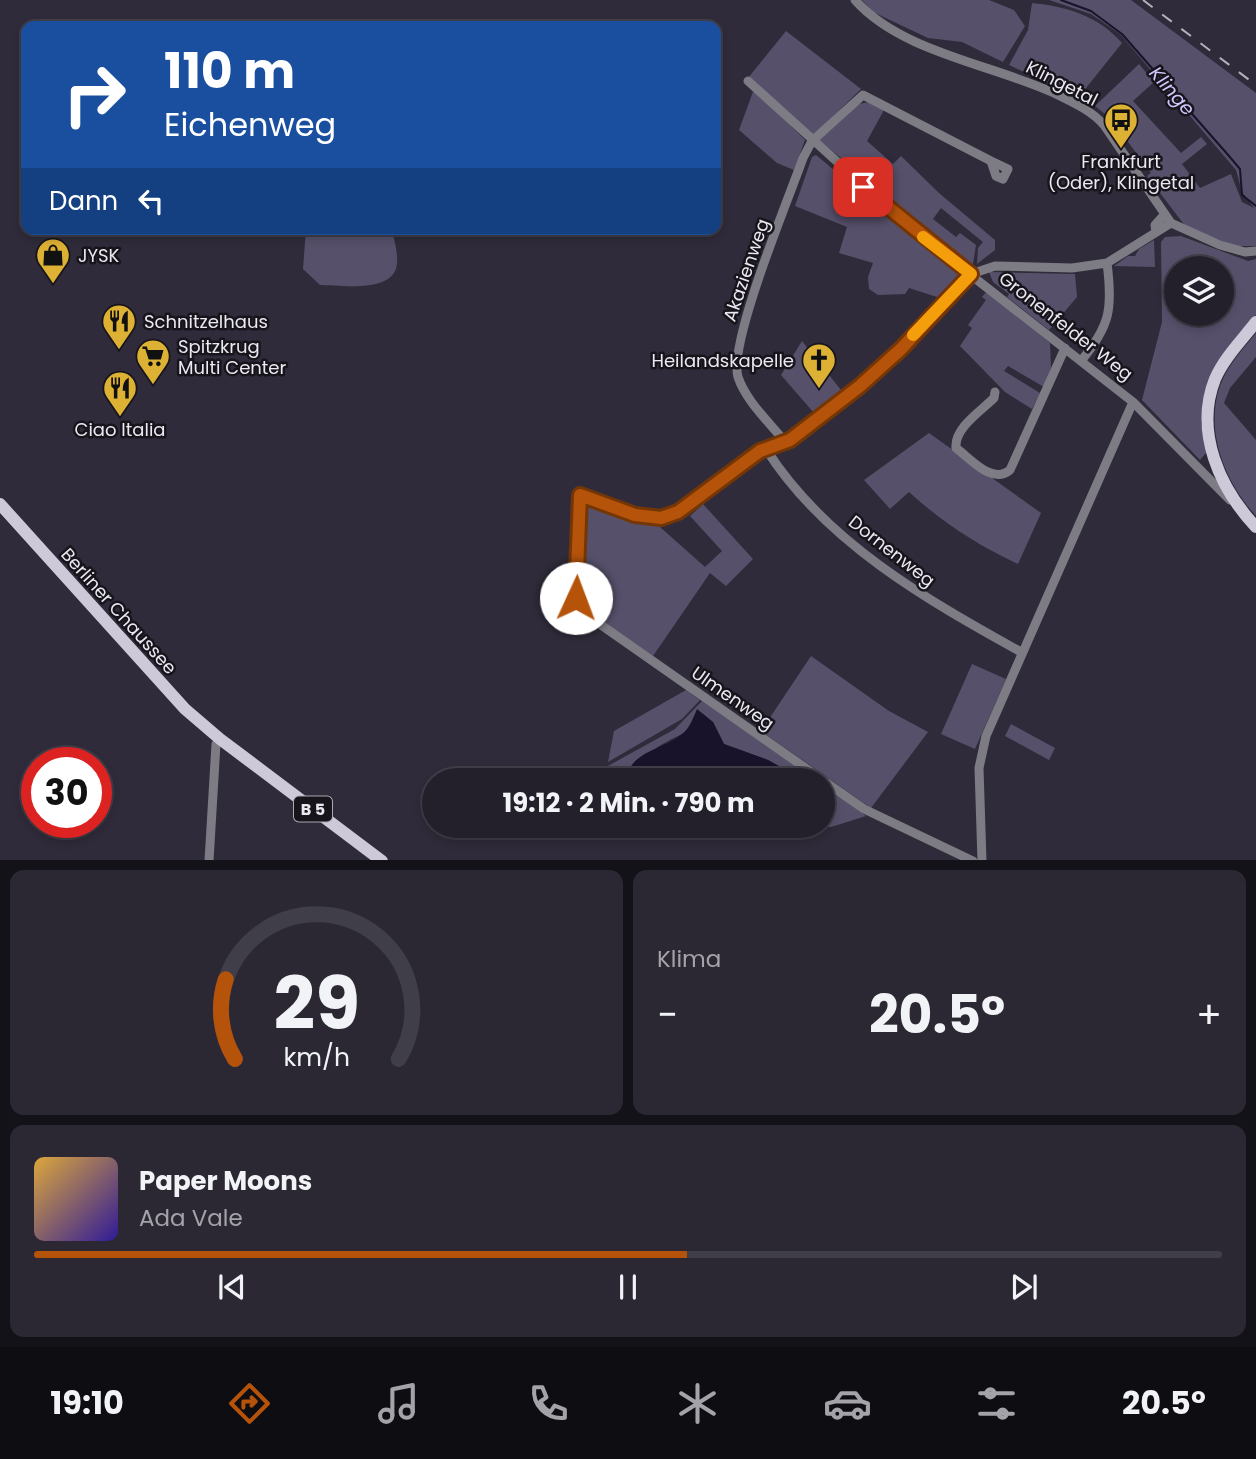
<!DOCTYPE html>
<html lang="de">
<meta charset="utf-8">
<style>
:root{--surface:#23202c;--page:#2b2834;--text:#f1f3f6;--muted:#a3a3a9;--line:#403e48;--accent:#b45309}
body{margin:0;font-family:Poppins,sans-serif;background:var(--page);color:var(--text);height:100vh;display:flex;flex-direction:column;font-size:26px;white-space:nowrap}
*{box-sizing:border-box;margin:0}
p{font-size:23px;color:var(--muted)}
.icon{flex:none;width:38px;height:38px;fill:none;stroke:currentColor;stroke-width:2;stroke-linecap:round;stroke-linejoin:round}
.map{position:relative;height:860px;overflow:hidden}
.sheet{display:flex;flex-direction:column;gap:10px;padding:10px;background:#131218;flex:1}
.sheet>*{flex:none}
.guide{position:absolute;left:21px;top:21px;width:700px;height:214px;border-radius:14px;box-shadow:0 4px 10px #0003,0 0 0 2px var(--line);background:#1a4fa0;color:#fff;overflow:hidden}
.tools{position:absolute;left:1164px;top:256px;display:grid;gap:14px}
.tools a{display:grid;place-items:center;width:70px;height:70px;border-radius:50%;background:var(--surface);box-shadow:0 4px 10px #0003,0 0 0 2px var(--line);font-size:35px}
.speed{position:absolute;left:21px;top:747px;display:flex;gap:14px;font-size:35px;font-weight:700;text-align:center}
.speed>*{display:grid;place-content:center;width:91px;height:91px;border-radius:50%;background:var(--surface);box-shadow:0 4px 10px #0003,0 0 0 2px var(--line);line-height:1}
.speed .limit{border:10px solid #d22;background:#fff;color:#111}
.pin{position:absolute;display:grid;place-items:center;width:60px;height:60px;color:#fff;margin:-30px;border-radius:14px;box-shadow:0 4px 10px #0006}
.me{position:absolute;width:77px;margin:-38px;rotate:2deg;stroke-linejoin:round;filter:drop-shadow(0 0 5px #0008)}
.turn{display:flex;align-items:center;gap:24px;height:147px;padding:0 28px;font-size:32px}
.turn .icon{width:91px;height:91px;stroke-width:2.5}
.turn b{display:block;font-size:49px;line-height:60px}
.then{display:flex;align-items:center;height:66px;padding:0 28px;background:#0003;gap:14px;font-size:26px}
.big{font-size:52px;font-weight:700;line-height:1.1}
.sheet .tile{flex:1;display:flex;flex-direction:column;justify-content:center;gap:10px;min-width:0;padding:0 24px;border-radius:14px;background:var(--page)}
.sheet .dial{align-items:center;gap:0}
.dial svg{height:182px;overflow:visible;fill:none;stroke:var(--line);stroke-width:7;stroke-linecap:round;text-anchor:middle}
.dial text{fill:var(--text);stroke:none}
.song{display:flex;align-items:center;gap:21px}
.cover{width:84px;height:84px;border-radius:10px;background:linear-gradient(135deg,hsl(40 70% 55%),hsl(250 70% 35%))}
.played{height:7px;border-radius:4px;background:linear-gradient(90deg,var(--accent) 55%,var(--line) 55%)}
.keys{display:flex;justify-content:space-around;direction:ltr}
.heat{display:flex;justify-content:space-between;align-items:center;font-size:38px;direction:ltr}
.sheet .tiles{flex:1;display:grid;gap:10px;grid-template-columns:1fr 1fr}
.tile:last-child{grid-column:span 2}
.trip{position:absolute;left:422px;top:768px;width:413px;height:70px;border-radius:35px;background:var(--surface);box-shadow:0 4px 10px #0003,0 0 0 2px var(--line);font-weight:700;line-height:70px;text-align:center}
.menu{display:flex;height:112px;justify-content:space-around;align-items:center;background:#0e0d12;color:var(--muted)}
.menu .icon{width:49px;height:49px}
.menu .on{color:var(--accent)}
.menu b{font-size:32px;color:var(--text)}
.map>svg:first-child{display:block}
</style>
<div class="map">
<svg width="1256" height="861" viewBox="0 0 1256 861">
<rect width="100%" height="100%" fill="#2f2b3a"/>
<path fill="#57506b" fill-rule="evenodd" d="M862,0h127l25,10 11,16 -22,36 -41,-20 -34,-4 -55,-26z
M1049,0h82l125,93v153h-21l-49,-19 -39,-51 4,-3 -40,-54 -16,-13 44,-42 15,18 -21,19 48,52 20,-16 6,7 -25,20 18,24 31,-14 11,28 12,6 -12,-16 -6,-22 -116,-136 -29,-20z
M1032,3c33,3 67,13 90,40l-44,55 -69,-33 19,-35z
M786,31l75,58 -48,47 -65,-58z
M754,89l51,51 -11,30 -17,-7 -38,-33z
M869,102l15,8 -17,31 26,23 8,-8 38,37 56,47v10l-18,14 1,-16 5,-6 -42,-34 -8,11 23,18 4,-4 16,12 -3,19 -4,1 -88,-68 3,-4 -65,-53 34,-35z
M816,155l143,119 -22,23 -28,-9 -4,6 -27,1 -9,-6 -1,-12 5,-14 -34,-10 8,-26 -52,-21 17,-49z
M306,229h86c2,11 6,23 5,34 -2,31 -56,22 -77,22l-17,-16z
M1181,236l67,25 8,-2v56l-37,48 -13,26 -5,33 5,31 -6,7 -58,-60 20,-78 -1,-80 4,-5zM1176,268h46v45h-46z
M1154,240l1,27 -41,-1 14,-10h7l4,-7z
M989,272l86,2 2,23 -28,33 -42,-33 2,-3 -16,-12z
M987,291l63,52 1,25 -7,19 -36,-21 -4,5 36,22 -8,16 -27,-17 -45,-46 12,-18 -4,-3 18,-25 -4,-3z
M1256,333v24l-26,31 -6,15 32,37v76c-30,-33 -52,-84 -36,-130 7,-20 23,-37 36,-53z
M802,341l39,49 -27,23 -33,-38z
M929,433l112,80 -23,51c-41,-19 -76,-42 -109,-72l-19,17 -26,-29z
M583,500l77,27 45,40 17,-16 -32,-35 13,-12 50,55 -27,27 -16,-13 -57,83 -68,-47 -4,-7z
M811,656l78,55 39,21 -57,76 -110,-77z
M972,664l34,15 -31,70 -34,-15z
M686,690l14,10 -18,19 -74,43 6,-31z
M702,701l114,79h-12l-36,-20 -44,-16 -11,-22c-31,10 -63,26 -86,49v9h-24l3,-13 69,-38z
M1011,724l44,24 -6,12 -44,-24z
M823,785l43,31 -35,11 -102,-1h93z"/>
<path fill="#19122b" d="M697,709l16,13 11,22 44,16 36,20h-177c1,-31 43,-30 60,-51 4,-5 7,-13 10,-20z"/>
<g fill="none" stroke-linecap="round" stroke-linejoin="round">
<path stroke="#19122b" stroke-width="2" d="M1061,0l30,11 31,23 107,122 11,13 2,26 14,11"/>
<path stroke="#7d7b83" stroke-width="9" d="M855,0c46,52 136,64 199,93 18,9 37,17 50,32l67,98 49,22 25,7 11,-1
M748,81l159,144 226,177 97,98
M1156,232l-1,-7 10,-11
M1081,361c29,-35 32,-52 26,-98
M995,392l-1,6c-13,13 -40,30 -38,50 15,11 36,37 54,22l55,-122
M785,442c-16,-20 -39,-41 -47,-65 -10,-34 51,-179 65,-219l9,-17 51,-46 128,66 5,15 7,3 5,-10 -17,-8
M766,449c59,93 161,151 255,203
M209,861l7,-117 4,-5
M973,861l-109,-52 -280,-196 -8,-15 4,-103 55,20 26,3 17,-6 82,-61 30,-11 70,-54 40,-37 71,-75 24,-8 77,2 35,-5 64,-40
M982,861l-3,-93 7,-32 147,-334"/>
<path stroke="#cdc9d9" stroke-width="12" d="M1256,322c-14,18 -32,36 -41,57 -21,53 5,110 41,148
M0,504l185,205 35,30 162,122"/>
<path stroke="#b4b1bc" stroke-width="2" stroke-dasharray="12 12" stroke-linecap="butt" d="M1143,0l113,85"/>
</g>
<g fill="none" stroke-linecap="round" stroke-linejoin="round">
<g stroke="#753606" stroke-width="18">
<path id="route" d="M576,598l4,-103 55,20 26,3 17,-6 82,-61 30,-11 70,-54 41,-37 70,-75 -108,-87"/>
</g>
<use href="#route" stroke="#b45309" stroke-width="12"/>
<path stroke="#f59e0b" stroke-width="12" d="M913,335l58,-61 -48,-37"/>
</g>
<defs>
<g id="bus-pin" transform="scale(1.75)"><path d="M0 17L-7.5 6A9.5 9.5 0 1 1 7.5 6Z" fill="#ddb133" stroke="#17151b"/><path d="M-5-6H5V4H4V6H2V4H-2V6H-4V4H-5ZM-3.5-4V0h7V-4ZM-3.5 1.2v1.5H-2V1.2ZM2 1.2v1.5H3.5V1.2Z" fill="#111"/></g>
<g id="shop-pin" transform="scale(1.75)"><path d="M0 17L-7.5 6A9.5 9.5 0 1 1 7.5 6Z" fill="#ddb133" stroke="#17151b"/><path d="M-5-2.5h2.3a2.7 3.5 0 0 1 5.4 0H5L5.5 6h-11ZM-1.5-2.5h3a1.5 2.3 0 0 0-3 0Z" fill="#111"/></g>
<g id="restaurant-pin" transform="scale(1.75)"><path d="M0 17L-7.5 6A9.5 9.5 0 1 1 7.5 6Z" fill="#ddb133" stroke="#17151b"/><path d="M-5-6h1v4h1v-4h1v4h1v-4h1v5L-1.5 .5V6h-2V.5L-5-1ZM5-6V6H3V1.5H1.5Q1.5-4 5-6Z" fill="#111"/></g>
<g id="supermarket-pin" transform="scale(1.75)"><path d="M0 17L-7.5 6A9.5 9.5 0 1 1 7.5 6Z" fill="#ddb133" stroke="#17151b"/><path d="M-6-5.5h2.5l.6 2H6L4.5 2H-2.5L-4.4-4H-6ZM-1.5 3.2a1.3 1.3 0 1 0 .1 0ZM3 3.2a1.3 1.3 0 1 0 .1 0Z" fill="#111"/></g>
<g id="church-pin" transform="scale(1.75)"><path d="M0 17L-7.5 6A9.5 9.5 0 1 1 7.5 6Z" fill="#ddb133" stroke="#17151b"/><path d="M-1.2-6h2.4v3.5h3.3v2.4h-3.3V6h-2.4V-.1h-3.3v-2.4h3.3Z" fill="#111"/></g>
</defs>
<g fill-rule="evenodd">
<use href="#bus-pin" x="1121" y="120"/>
<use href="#shop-pin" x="53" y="255"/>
<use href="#restaurant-pin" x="119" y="321"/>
<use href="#supermarket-pin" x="153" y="356"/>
<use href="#church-pin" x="819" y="360"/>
<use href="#restaurant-pin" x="120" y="388"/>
</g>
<g text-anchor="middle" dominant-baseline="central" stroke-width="5" stroke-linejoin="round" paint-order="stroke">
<rect fill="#17151b" stroke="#aba9b1" stroke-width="2" x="294" y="796.5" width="38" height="25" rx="5"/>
<g font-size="16" font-weight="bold" fill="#eae8f1">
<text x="313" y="809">B 5</text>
</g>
<g font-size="18" fill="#eae8f1" stroke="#17151b">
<text transform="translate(1062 83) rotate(27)">Klingetal</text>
<text transform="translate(746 270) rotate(-71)">Akazienweg</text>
<text transform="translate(1066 326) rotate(38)">Gronenfelder Weg</text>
<text transform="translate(892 551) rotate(38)">Dornenweg</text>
<text transform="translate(119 611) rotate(48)">Berliner Chaussee</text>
<text transform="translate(733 698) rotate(35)">Ulmenweg</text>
</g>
<g font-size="18" fill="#eae8f1" stroke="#17151b" text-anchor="start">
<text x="1121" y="161" text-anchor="middle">Frankfurt<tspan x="1121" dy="21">(Oder), Klingetal</tspan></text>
<text x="78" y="255">JYSK</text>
<text x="144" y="321">Schnitzelhaus</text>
<text x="178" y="346">Spitzkrug<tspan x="178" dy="21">Multi Center</tspan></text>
<text x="794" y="360" text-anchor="end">Heilandskapelle</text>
<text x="120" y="429" text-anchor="middle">Ciao Italia</text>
</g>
<g font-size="19" font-style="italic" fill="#d2c5fd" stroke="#17151b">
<text transform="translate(1172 91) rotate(49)">Klinge</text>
</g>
</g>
</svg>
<div class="tools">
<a><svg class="icon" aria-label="layers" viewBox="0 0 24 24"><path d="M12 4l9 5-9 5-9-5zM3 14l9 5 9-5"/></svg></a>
</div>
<div class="speed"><div class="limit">30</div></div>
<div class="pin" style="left:863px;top:187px;background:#d93025"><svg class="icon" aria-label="arrive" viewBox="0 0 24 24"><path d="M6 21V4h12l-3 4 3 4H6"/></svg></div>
<svg class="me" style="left:576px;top:598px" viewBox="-20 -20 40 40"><circle r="19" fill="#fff"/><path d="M0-13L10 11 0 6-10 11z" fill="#b45309"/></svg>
<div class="trip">19:12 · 2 Min. · 790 m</div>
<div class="guide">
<div class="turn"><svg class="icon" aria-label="right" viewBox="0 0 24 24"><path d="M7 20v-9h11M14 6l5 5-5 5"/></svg><div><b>110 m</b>Eichenweg</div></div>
<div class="then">Dann<svg class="icon" aria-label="left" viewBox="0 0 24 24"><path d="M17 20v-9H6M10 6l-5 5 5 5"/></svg></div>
</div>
</div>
<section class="sheet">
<div class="tiles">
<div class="tile dial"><svg viewBox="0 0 100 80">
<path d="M14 69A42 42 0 1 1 86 69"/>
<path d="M14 69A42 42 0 0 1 10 34" stroke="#b45309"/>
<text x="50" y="56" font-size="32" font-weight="700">29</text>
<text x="50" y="72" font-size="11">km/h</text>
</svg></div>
<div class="tile"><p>Klima</p>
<div class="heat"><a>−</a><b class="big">20.5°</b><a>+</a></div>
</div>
<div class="tile">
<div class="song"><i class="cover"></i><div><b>Paper Moons</b><p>Ada Vale</p></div></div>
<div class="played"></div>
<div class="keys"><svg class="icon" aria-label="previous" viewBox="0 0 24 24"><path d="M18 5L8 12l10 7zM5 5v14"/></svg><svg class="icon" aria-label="pause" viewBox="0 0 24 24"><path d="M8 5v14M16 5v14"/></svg><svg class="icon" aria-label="next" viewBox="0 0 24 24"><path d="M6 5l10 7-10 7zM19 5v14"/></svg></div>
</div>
</div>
</section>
<nav class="menu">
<b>19:10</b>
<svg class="icon on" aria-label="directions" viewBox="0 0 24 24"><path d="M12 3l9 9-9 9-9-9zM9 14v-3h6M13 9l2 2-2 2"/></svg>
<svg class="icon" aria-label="music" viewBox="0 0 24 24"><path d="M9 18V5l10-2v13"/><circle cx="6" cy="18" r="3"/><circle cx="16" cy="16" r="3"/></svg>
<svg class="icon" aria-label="phone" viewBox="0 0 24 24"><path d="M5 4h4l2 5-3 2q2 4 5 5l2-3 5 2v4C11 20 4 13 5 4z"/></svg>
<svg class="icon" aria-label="climate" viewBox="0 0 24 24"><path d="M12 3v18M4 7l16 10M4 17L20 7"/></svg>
<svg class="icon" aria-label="car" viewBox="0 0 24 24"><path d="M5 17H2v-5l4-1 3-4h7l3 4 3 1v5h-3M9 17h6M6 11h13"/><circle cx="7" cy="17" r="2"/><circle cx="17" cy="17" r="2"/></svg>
<svg class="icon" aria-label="filters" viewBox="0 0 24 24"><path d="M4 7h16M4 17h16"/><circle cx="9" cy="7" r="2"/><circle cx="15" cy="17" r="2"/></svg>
<b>20.5°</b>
</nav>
